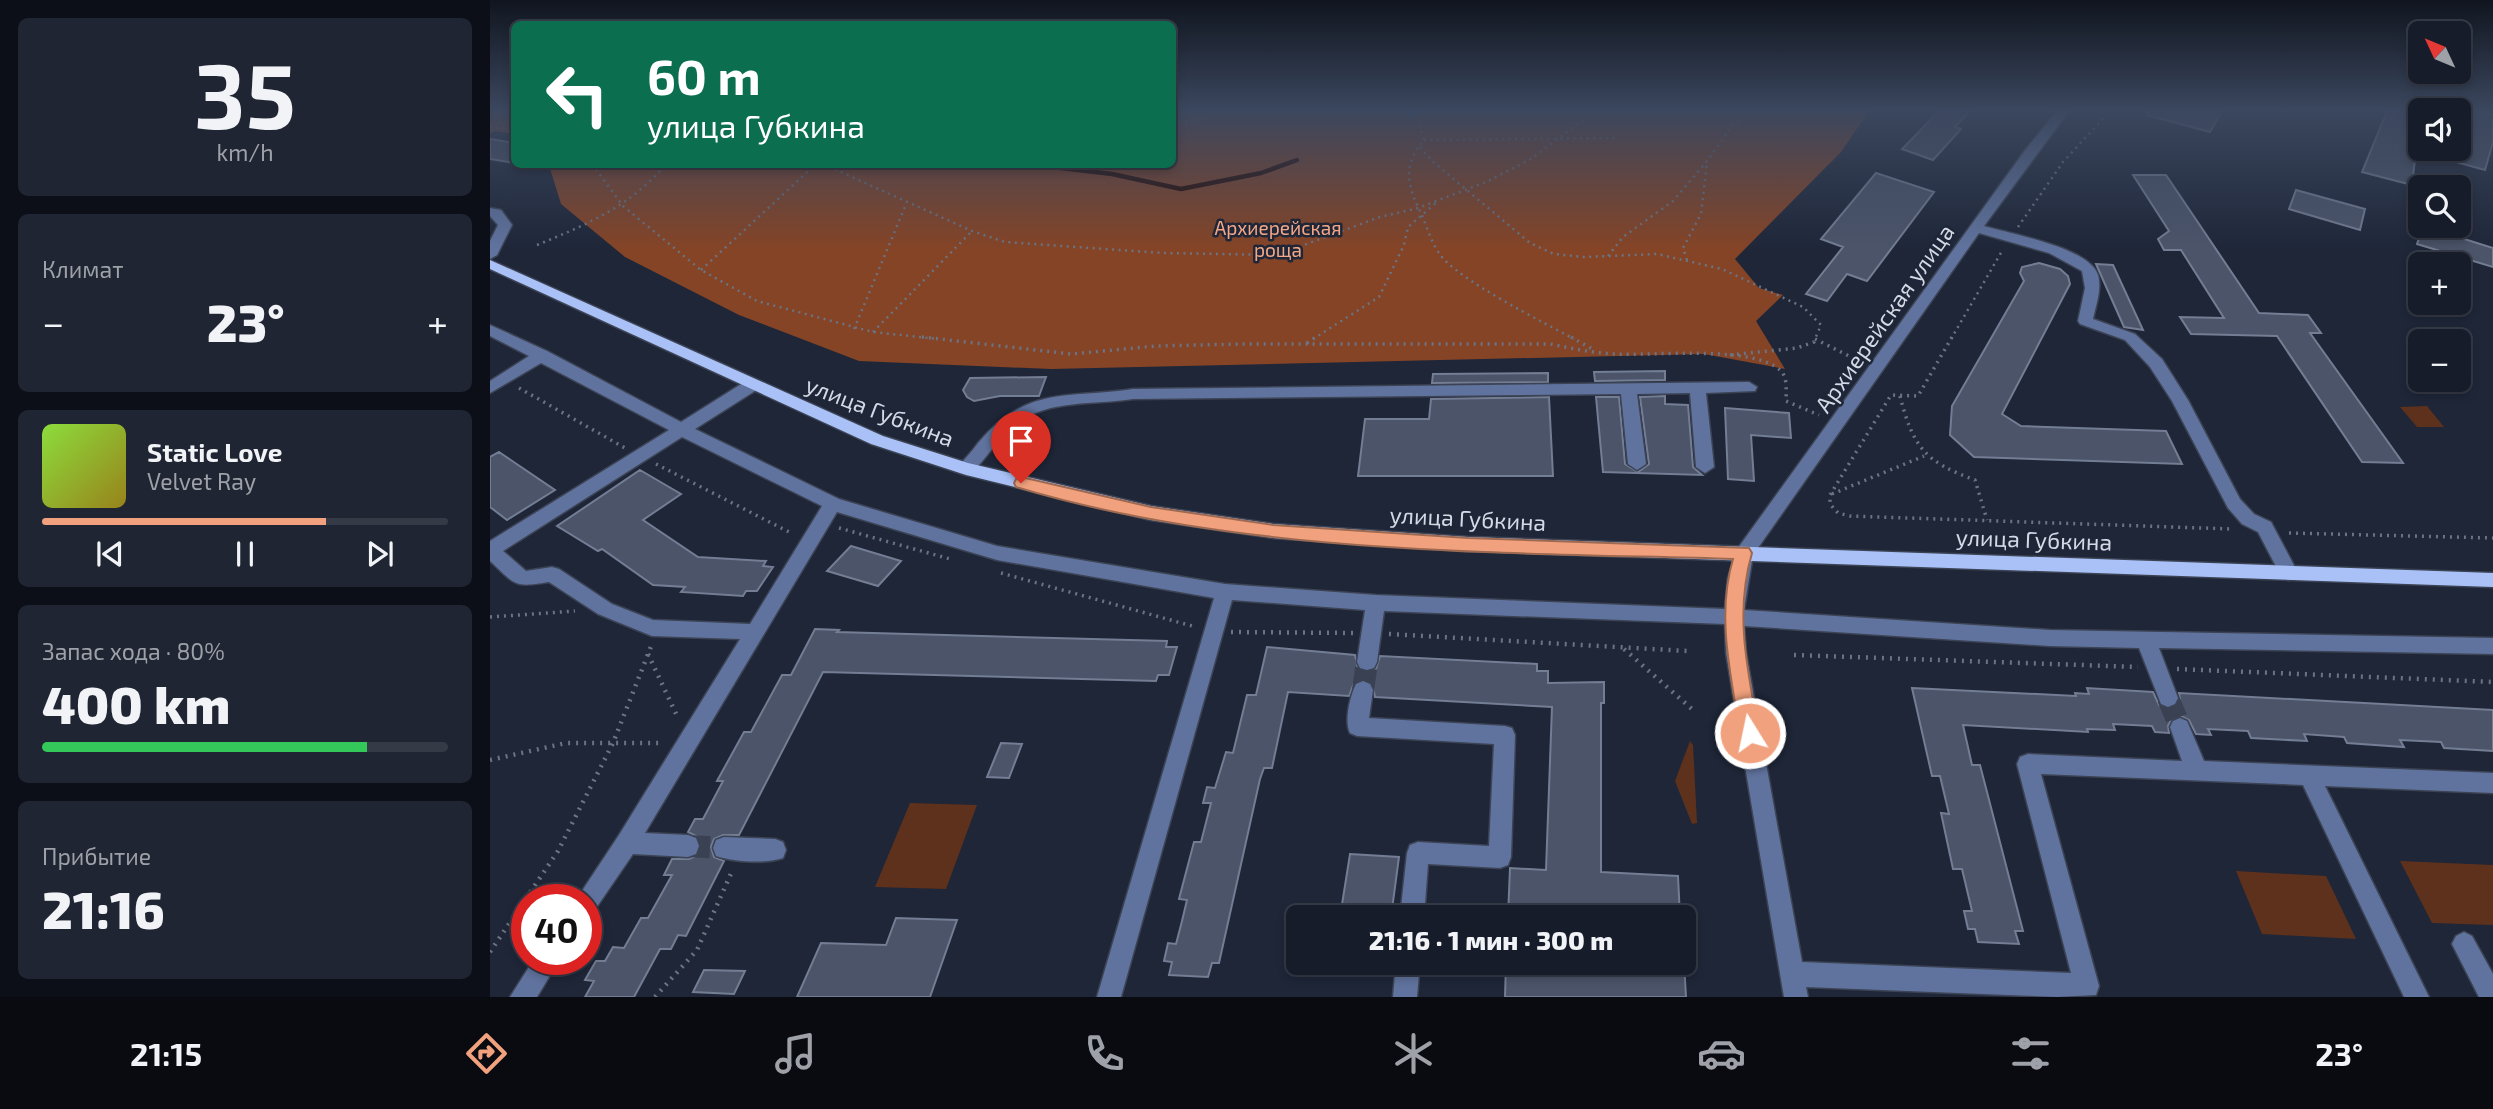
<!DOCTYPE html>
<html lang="ru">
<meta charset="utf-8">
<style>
:root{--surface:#161c2a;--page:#1f2532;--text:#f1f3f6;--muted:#9ea1a8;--line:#353a47;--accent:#f1a17d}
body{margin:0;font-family:"Exo 2",sans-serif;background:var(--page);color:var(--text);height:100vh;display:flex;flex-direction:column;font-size:26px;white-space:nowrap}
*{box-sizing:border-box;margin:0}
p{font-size:23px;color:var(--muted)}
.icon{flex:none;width:38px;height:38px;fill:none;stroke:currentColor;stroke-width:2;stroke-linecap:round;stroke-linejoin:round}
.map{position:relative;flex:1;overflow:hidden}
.sheet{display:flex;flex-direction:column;gap:18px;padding:18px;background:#0c0f17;width:490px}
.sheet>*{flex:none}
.top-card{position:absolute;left:21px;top:21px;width:665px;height:147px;border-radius:10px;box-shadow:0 4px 10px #0003,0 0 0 2px var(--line);background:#0b6e4f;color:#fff;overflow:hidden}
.needle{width:46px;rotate:314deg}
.fabs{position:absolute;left:1918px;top:21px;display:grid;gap:14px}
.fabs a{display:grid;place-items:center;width:63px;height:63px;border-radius:10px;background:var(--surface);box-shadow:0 4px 10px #0003,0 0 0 2px var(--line);font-size:35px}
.speed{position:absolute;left:21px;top:884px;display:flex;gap:14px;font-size:35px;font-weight:700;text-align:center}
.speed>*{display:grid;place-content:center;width:91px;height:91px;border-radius:50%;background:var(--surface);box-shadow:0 4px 10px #0003,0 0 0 2px var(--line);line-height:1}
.speed .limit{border:10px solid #d22;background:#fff;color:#111}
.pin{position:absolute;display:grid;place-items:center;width:60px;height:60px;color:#fff;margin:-72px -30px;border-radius:50% 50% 50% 0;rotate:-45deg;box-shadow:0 0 7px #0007}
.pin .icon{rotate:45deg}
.me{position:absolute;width:77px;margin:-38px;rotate:350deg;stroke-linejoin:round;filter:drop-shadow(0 0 5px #0008)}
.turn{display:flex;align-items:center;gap:24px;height:147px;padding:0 21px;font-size:32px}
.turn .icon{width:91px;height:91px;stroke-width:2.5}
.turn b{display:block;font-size:49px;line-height:60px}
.big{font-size:52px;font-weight:800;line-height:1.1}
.sheet .tile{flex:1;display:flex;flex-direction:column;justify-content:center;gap:10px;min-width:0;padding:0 24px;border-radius:10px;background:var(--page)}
.sheet .dial{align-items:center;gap:0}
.dial b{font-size:91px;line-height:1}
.song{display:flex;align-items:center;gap:21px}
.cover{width:84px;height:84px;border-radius:10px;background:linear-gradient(135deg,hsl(90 70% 55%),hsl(50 70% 35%))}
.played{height:7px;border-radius:4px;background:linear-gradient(90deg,var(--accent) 70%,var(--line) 70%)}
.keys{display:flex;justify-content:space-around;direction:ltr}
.heat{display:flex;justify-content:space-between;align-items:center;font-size:38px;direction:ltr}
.charge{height:10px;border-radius:5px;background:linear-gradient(90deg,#34c759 80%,var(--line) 0)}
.trip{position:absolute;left:796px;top:905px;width:410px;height:70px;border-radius:10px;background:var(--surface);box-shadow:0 4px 10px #0003,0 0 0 2px var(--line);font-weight:800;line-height:70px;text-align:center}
.tabs{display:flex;height:112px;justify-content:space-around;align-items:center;background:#090b11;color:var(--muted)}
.tabs .icon{width:49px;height:49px}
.tabs .on{color:var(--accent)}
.tabs b{font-size:32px;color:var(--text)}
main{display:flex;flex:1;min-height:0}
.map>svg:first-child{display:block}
</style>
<main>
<section class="sheet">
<div class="tile dial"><b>35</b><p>km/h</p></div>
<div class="tile"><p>Климат</p>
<div class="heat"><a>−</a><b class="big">23°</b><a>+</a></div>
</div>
<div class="tile">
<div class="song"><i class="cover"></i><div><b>Static Love</b><p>Velvet Ray</p></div></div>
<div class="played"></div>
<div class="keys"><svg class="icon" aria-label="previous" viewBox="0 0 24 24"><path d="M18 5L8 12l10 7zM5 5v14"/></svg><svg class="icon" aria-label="pause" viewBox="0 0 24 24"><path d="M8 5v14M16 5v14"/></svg><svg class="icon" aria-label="next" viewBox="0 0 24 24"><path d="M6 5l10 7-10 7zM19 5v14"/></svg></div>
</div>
<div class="tile"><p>Запас хода · 80%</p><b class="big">400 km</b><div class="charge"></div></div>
<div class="tile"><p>Прибытие</p><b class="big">21:16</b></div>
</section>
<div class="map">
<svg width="2003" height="997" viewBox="0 0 2003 997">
<rect width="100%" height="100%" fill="#1e2638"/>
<path fill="#5e311c" d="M1937,406l17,21h-27l-17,-20z
M1200,741l3,4 4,78 -5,1 -17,-43z
M420,803l67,2 -31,84 -71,-2z
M1910,861l93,4v60l-61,-2z
M1746,871l90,5 30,63 -94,-5z"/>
<path fill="#854426" d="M0,111h24v23l-19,-3 -5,3z
M683,111h696l-28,41 -106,107 24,29 24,7 -27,26 29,48 -81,-15 -653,15 -192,-8 -120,-46 -114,-58 -64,-53 -12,-39 623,-1z"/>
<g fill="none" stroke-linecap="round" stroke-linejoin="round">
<path stroke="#290900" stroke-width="4.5" d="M537,164l85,10 69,15 80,-16 36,-13"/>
</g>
<path fill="#4b5469" stroke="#737d93" stroke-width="2" d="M1449,111h31l-15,16 6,2 -28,31 -31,-11z
M1658,111h74l-12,21 -63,-17z
M1897,111h33v41l-4,-1 -4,34 -50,-13z
M1969,111h18l16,4v27l-8,28 -58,-16v-5h32z
M0,139l24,4v20l-24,-4z
M1386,173l58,19 -67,89 -20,-7 -20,27 -21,-7 37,-47 -22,-8z
M1643,175h33l93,138 49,2 13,18h-11l93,130 -41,-1 -85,-126 -86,-2 -11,-17 44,1 -43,-68h-17l-6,-11 11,-8z
M1806,190l69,19 -5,21 -71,-21z
M1933,226l70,22v19l-76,-23z
M1549,263l21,6 8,7 2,8 -68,130 19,12 145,5 16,33 -208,-7 -24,-22 2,-29 72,-125 -4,-8 2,-6z
M1606,264l17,1 30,65 -19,-3z
M1175,371v9l-70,1 -1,-9z
M1058,373v9l-116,1 1,-9z
M556,377l-7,19h-39l-26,5 -7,-4 -4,-7 7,-12z
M1175,396v8l23,1 5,62 9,8 -99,-3 -7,-75h23l6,67 13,8 11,-8 -9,-67z
M1059,397l4,79h-195l7,-57h64l2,-20z
M1235,408l64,5 2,25 -40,-3 3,46 -26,-2z
M9,452l56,38 -48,30 -17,-13v-50z
M150,470l41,24 -38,26 55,37 68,4 -3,5 10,1 -16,24h-11l-3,5 -62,-4 4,-5 -32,-2 -51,-36 -4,2 -41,-25z
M361,546l50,15 -23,25 -51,-15z
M325,629l24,1 -2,2 330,9 -1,6h11l-8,28h-11l-2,6 -333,-9 -84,163h-16l-9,4 -3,8 3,10 10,4 -38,75 -8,-1 -7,14h-11l-26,48h-49l9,-16 -9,-1 11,-19h9l8,-14 11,1 17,-30h7l24,-43h-8l8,-16h17l9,-4 3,-8 -3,-10 -10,-5 7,-13h8l20,-38h-6l27,-49h7l31,-57h9z
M777,647l88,8 3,14 8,4 10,-4 4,-13 157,8v7h11v12l56,-1v21h-3v169l77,4 2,41h-172l2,-49 36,2 6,-163 -177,-10 -3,-14 -10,-4 -8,4 -5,13 -61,-4 -16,76h-8l-4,11 -41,184h-7l-4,14 -39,-2 3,-13 -8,-1 4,-18 8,1 6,-23 5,-21 -8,-1 15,-57h7l10,-39h-8l4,-16 8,1 11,-36 7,1 14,-58h9z
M1422,688l164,8 -1,-3 14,1 -2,-6 66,4 6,13 8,4 10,-4 3,-6 -1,-6 314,17v41l-49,-3 -3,-6 -41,-2 4,7 -57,-4 -3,-6 -40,-3 3,7 -56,-3 -3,-7 -40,-2 3,6 -15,-1 -7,-14 -8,-4 -10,4 -3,6 1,7 -14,-1 -3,-6 -39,-2 2,6 -28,-1 1,3 -125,-7 9,40h8l43,166h-8l4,13 -41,-2 -3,-13h-7l-4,-18h8l-10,-42h-9l-12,-56 8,1 -9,-38h-8z
M511,743l21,1 -13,34 -22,-1z
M860,854l49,3 -8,60h-51z
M406,918l61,2 -27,77h-133l24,-54 65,2z
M1016,962h178l2,35h-181z
M214,970l41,1 -11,23 -41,-2z"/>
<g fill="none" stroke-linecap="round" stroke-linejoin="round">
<path stroke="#394152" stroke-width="22" stroke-dasharray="22 10" stroke-linecap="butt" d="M873,690l4,-28
M1678,698l12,29
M198,846l36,2"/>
<g stroke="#3b4354" stroke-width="3">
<path id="minor" d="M915,111h12l1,2 -6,4z
M1567,111h12l-85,115c26,8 105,21 114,49 4,14 -2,30 -5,44l42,15 27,25 26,41 52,99 14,15 17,8 27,51 -2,5 -7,2 -7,-2 -24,-46 -16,-8 -14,-16 -56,-107 -22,-34 -25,-27 -45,-16 -2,-3 7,-33 -3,-17 -33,-18 -70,-20 -226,322 -9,55 306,20 443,8v16l-334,-6 19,50 -3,6 -7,3 -7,-3 -22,-56 -89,-2 -306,-20 2,27 56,309 269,11 -54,-209 3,-7 8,-3 154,7 -12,-34 3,-6 7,-3 7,3 17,40 289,12v20l-168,-7 104,211h-25l-101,-212 -262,-11 58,212 -3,9 -39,2 -251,-10 2,10h-24l-58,-344 -1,-29 -341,-13 -7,51 -3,6 -7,2 -7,-2 -3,-6 8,-52 -133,-10 -111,397h-24l117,-399 -217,-38 -160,-48 -192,321 43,2 8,3 3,8 -3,8 -8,3 -55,-3 -39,57 -8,3v-14h-10l43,-65 121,-196 -88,-3 -54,-22 -49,-32c-36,6 -33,3 -59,-21v-20l179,-111 -128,-67 -51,30v-12l39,-25 -39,-20v-11l57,26 134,71 65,-41h12l2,4 -2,4 -63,40 144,70 158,47 228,38 151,11 349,14 3,-31 10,-30 288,-399zM192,437l140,69 -72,118 -97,-4 -41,-16 -53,-35 -7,-2 -26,4 -23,-20z
M0,208l11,2 11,15 -15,30 -7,4v-18l8,-16 -8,-9z
M1259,382l8,5 -2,4 -49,2 8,74 -9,6 -9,-6 -6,-74 -53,1 9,70 -9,6 -9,-6 -7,-70 -488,5c-38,6 -85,0 -117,25 -17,13 -29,33 -44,49h-12l-3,-4c6,-9 15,-17 21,-26 49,-58 88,-44 155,-54z
M873,681l7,3 3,6 -4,28 136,8 7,2 3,7 -4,122 -3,8 -8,3 -72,-4 -4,53h-24l7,-64 3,-8 8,-3 71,4 5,-102 -137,-8 -7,-3c-6,-12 0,-37 6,-49z
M234,837l51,2 8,3 3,8 -3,8c-17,6 -50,4 -67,-2l-3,-8 3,-8z
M1974,932l8,4 21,38v23h-14l-27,-53 4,-8z
M44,959h26l-23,38h-27z
M906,962h24l-3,35h-24z"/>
</g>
<g stroke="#3b4354" stroke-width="3">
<path id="major" d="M0,260l393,176 85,27 183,43 122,18 195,13 1025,36v14l-1025,-36 -195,-13 -122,-18 -185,-45 -95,-31 -381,-175z"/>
</g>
<path stroke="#6c7382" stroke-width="2.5" stroke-dasharray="2 4.5" stroke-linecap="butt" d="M682,124l73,-13
M929,125l5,15c-20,23 -18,42 -5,69 7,14 11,31 20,44 15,25 106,70 135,86
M0,127l24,2
M934,140l191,-2
M930,147l11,13 99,83 24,11 30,3 73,-3 65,15 81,38 18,18 -6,14
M102,164l31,42 78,64 56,31 116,31 65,7
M333,164l149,67 33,11 158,11 114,2 103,-38 38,-9 68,-26 45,-23 64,-48
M1528,227l45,-65 47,-51
M47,245c49,-20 94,-39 129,-81
M1118,256l15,-19 50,-36 35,-41 26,-37 22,-12
M1197,260l-4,-12 18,-34 6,-52
M211,270l115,-106
M364,329l53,-127
M383,332l99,-101
M823,339l66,-42 25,-52 4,-18 28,-24
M1461,339l51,-88"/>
<path stroke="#6c7382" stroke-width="3.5" stroke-dasharray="2 5" stroke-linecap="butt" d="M432,337l149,17 85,-8 85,-2h309c21,4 42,9 64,10 39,2 138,-9 166,16 8,7 6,21 6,31l33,14
M1081,337l23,13
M1462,337l-34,59 -27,-1 -61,100v9l8,9 12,3 382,13
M1325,339l34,17
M817,343l9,-6
M1240,355l67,-7 17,-6 2,-5
M29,388l106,60
M1410,396c13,51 25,66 75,84l12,40
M166,464l137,70
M1342,494l92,-38
M349,528l111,31
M1799,533l204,5
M511,573l195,54
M0,617l85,-6"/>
<path stroke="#6c7382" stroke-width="4.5" stroke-dasharray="2 6" stroke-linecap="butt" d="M741,632l122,1
M899,634l298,17
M1134,649l69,61
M158,654l30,64
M1304,655l344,12
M1687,669l316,13
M0,760l76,-17h98
M0,952l68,-101 55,-108 39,-99
M165,997l42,-47 36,-81"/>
<use href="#minor" fill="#60739e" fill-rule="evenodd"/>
<use href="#major" fill="#a9c1f7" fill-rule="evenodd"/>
</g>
<linearGradient id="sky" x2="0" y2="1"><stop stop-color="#10151f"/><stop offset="0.44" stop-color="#3b475e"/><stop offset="1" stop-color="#3b475e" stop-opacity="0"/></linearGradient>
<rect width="2003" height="250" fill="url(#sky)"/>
<path fill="#f1a17d" stroke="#9d6951" stroke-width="2" d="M531,477l130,30 122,18 195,13 281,10 3,5c-18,61 -4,119 7,180l-2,6 -7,2 -7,-2 -3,-6c-9,-58 -24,-117 -7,-174 -233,-7 -492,-4 -717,-72l-2,-4 2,-4z"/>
<g text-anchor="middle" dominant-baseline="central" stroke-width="5" stroke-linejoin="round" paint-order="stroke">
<g font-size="19" fill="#f6a886" stroke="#1e2638">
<text x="788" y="227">Архиерейская<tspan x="788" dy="22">роща</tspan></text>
</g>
<g font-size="23" fill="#d4d9e6" stroke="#1e2638">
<text transform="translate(1394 318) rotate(-55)">Архиерейская улица</text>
<text transform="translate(390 411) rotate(21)">улица Губкина</text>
<text transform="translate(978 518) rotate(3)">улица Губкина</text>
<text transform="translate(1544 539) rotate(2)">улица Губкина</text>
</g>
</g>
</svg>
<div class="fabs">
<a><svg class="needle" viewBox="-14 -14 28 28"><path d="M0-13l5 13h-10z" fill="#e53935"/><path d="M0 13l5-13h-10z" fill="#9ea1a8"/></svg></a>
<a><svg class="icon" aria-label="sound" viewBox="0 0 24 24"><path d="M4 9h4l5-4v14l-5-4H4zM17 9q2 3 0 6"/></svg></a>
<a><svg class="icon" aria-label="search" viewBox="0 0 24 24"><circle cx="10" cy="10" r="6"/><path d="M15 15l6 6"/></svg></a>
<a>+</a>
<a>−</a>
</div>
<div class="speed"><div class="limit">40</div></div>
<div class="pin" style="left:531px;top:483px;background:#d93025"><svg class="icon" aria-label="arrive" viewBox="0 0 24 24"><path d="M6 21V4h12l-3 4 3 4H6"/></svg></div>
<svg class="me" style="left:1260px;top:733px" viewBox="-20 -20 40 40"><circle r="17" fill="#f1a17d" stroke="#fff" stroke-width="3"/><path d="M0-11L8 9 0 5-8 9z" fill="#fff"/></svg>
<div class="trip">21:16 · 1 мин · 300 m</div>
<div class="top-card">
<div class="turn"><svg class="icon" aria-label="left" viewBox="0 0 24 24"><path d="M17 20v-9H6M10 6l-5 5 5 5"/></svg><div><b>60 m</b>улица Губкина</div></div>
</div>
</div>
</main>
<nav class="tabs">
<b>21:15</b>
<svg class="icon on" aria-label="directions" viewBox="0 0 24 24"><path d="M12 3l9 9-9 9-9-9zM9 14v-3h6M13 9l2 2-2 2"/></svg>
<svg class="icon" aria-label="music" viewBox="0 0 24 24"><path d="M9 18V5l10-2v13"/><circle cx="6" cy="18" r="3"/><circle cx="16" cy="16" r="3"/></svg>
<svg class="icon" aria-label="phone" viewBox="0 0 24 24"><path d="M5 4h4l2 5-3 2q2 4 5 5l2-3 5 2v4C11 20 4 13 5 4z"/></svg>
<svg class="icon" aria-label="climate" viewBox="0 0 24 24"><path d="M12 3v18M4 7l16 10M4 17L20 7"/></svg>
<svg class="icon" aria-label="car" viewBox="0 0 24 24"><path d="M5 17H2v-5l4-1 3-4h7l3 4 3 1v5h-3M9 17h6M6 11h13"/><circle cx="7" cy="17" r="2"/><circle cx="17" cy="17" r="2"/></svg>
<svg class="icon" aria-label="filters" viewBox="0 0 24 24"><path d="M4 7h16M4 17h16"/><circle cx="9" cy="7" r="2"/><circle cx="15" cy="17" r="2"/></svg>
<b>23°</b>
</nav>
